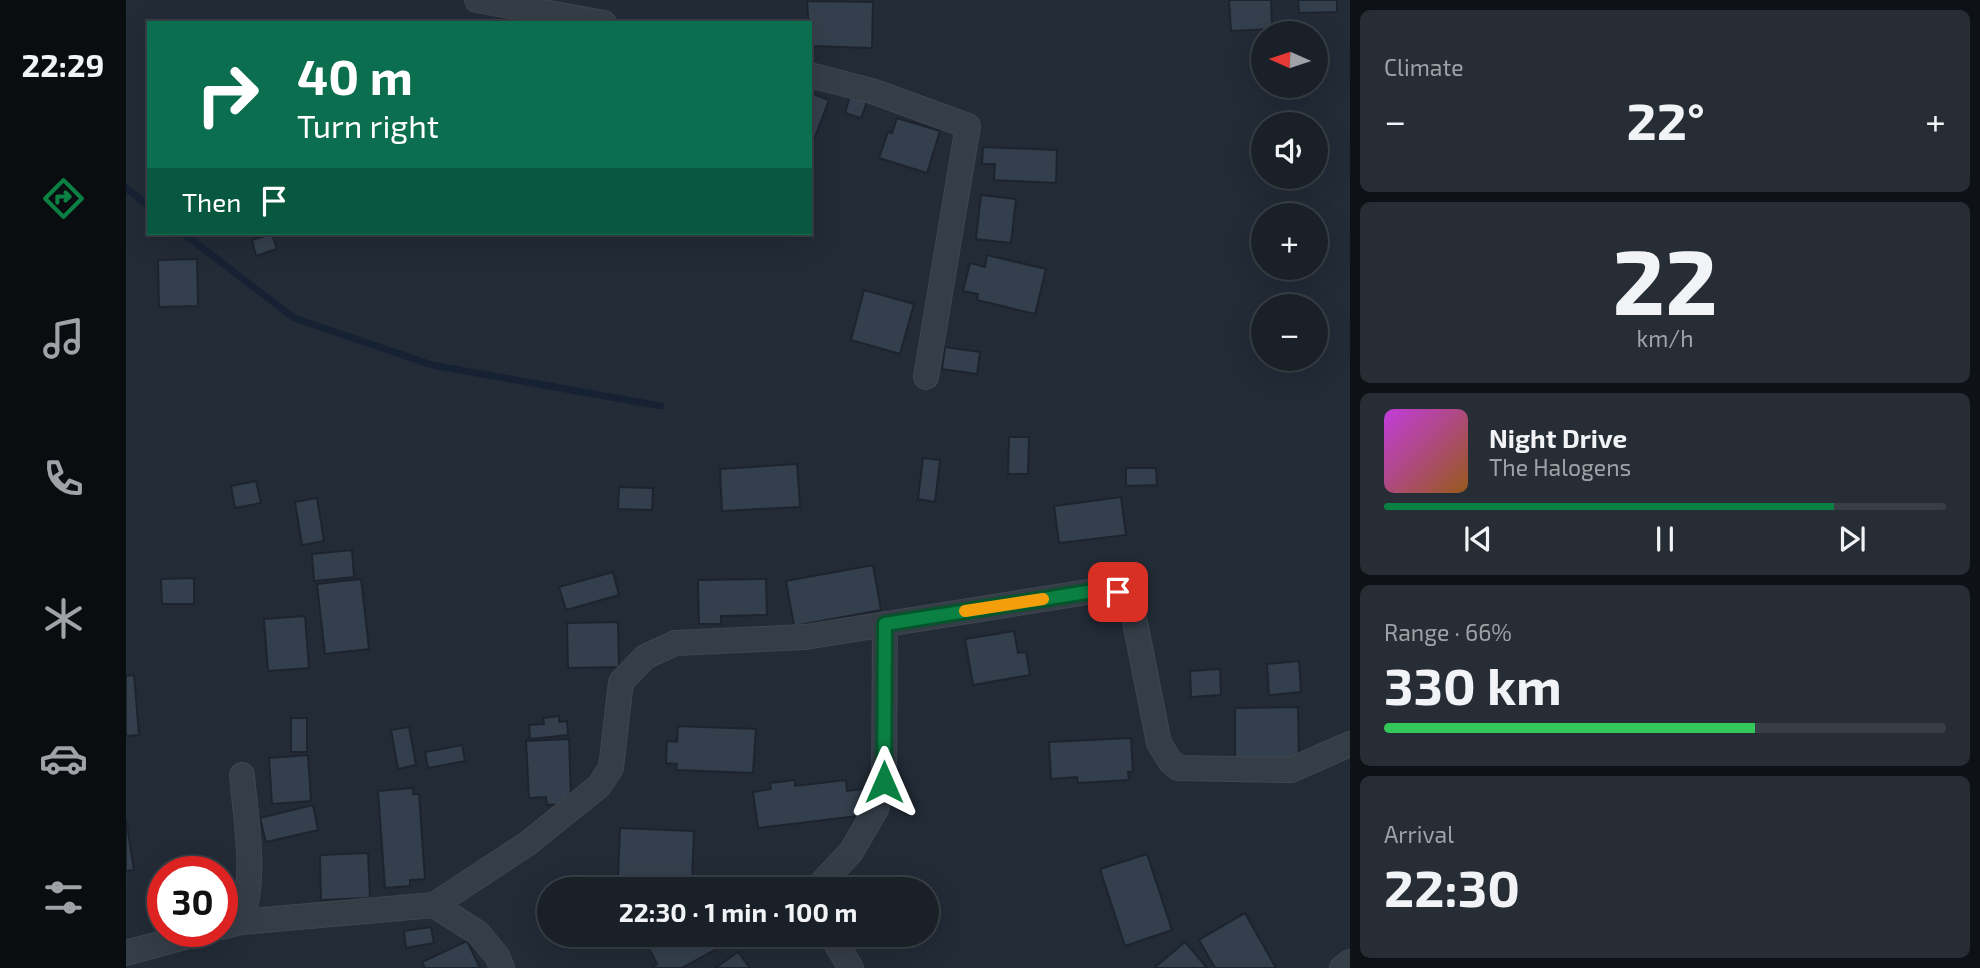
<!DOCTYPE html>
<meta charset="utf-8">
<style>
:root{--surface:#1a2028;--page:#272d34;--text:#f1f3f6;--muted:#9fa3a8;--line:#383e45;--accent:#0b8043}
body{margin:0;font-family:"Exo 2",sans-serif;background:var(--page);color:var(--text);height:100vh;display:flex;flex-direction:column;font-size:26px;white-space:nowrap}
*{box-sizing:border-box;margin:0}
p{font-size:23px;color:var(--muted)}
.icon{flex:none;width:38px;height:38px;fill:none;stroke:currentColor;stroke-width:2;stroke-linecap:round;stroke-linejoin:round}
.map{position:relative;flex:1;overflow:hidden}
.side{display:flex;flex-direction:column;gap:10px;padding:10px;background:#0e1216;width:630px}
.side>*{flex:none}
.top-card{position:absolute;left:21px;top:21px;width:665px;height:214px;border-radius:0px;box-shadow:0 7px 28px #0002,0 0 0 2px var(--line);background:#0b6e4f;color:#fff;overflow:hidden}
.needle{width:46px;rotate:273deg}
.fabs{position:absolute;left:1125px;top:21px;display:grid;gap:14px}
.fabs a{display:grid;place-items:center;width:77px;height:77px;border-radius:50%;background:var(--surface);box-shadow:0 7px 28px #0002,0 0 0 2px var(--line);font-size:35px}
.speed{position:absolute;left:21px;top:856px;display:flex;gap:14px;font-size:35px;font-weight:700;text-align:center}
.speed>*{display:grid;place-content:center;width:91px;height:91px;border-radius:50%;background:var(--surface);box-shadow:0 7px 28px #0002,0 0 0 2px var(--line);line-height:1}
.speed .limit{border:10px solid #d22;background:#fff;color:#111}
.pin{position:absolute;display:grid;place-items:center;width:60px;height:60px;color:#fff;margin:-30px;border-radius:14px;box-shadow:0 4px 10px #0006}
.me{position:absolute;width:77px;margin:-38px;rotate:0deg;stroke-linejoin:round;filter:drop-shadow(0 0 5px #0008)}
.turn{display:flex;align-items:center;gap:24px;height:147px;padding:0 35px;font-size:32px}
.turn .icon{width:91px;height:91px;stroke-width:2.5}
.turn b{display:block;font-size:49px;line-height:60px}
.then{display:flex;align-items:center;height:66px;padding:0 35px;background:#0003;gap:14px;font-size:26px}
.big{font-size:52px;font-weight:700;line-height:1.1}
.side .card{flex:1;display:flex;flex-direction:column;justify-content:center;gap:10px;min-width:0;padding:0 24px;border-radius:10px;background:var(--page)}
.side .dial{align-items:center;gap:0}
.dial b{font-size:91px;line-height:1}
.song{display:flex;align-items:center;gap:21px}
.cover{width:84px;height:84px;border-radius:10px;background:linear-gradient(135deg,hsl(290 70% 55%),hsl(30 70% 35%))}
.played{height:7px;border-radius:4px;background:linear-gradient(90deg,var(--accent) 80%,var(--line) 80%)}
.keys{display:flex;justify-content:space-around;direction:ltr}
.heat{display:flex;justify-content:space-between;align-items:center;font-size:38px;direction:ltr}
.charge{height:10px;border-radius:5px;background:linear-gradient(90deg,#34c759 66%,var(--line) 0)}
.trip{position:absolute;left:411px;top:877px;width:402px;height:70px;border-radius:35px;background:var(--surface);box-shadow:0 7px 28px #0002,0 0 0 2px var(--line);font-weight:700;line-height:70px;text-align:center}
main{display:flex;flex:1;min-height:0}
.tabs{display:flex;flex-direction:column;width:126px;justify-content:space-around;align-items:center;background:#0a0d10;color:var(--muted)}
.tabs .icon{width:49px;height:49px}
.tabs .current{color:var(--accent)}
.tabs b{font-size:32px;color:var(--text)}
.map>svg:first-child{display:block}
</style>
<main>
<nav class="tabs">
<b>22:29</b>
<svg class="icon current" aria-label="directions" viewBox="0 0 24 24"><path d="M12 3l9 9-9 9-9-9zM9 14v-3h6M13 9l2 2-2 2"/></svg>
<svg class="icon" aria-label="music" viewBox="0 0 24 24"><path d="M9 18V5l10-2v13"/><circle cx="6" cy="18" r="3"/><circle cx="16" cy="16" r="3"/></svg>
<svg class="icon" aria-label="phone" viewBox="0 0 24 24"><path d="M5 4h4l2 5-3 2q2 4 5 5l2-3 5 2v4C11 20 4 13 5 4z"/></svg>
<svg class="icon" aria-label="climate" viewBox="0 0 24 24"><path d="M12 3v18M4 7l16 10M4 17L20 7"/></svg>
<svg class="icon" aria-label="car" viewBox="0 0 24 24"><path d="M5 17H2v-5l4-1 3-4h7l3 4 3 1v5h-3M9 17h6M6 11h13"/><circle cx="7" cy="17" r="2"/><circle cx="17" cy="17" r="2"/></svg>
<svg class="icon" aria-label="filters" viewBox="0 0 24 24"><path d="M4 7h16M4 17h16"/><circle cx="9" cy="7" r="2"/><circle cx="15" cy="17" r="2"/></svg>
</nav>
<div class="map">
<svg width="1224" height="968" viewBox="0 0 1224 968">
<rect width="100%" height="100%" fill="#222b36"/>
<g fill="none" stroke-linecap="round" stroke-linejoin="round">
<path stroke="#162233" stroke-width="7" d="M0,188l23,18
M57,233l111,85 138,47 229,41"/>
</g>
<path fill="#343f4d" stroke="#1d242e" stroke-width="2" d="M1103,0h42l1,29 -41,2z
M1172,0h39v12l-38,1z
M681,1l66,1 -1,46 -62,-2z
M684,93l19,7 -19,50z
M724,96l17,6 -6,16 -16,-5z
M771,118l43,13 -13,42 -48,-15 9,-26 4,1z
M857,147l74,3 -1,33 -62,-3 1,-16h-13z
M855,195l35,4 -5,44 -35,-4z
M146,234l5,15 -21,7 -4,-16z
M861,255l59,14 -11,45 -58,-14 1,-6 -15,-3 7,-28 15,4z
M71,259l1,47 -39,1 -1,-47z
M738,290l50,14 -14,50 -49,-14z
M819,347l35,5 -3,22 -35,-5z
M883,437h20l-1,37h-20z
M797,458l17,2 -5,42 -17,-3z
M671,464l3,43 -78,4 -2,-42z
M1000,468h30l1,17 -31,1z
M130,481l5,22 -26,5 -4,-22z
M493,487l34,1 -1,22 -34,-1z
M995,497l5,38 -67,8 -5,-37z
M191,498l7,43 -22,4 -7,-43z
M226,550l2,27 -40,4 -2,-27z
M747,565l8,45 -87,16 -8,-45z
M487,572l6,23 -53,15 -7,-23z
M68,578v26h-32l-1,-25z
M235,579l8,70 -44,5 -8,-70z
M640,579l1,36 -46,1v8h-22l-1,-44z
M179,616l4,52 -41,3 -4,-52z
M492,622l1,45 -51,1 -1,-45z
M888,631l4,22 8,-1 4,23 -57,10 -8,-46z
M1173,661l2,31 -32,3 -2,-31z
M1094,669l1,26 -30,2 -1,-26z
M8,675l5,60 -13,1v-60z
M1172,707l1,52 -64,1v-52z
M433,716v6l8,-1 1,14 -38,4 -1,-14 15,-1 -1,-6z
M165,718h16v34h-16z
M552,726l78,3 -3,44 -77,-3 1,-6 -11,-1 1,-22 10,1z
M283,727l7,38 -18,4 -7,-39z
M1005,738l2,34h-5l1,8 -51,3 -1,-6 -26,2 -2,-37z
M443,739l2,57h-4v8l-20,1 -1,-8 -17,1 -3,-57z
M336,745l3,16 -37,7 -3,-16z
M182,755l3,46 -39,3 -3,-46z
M669,780v6l51,-6 1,11 16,-2 3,26 -108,13 -5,-36 18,-3 -1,-6z
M287,788v6h6l6,85 -15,1v6l-25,2 -7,-97z
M187,805l5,25 -52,12 -6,-24z
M0,820l8,50 -8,1z
M494,828l74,3 -2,50 -74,-3z
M242,853l2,45 -49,2 -1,-45z
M1021,854l25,76 -47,16 -25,-77z
M1119,913l31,55h-61l-16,-28z
M305,927l3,16 -28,5 -2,-17z
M531,934h50l8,16 -33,18h-28l-1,-2 4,-2 -12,-23z
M341,941l13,27h-55l-3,-6z
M1059,942l22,26h-53z
M612,952l12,16h-35z"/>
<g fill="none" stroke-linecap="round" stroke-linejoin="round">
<g stroke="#3f4650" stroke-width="26">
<path id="minor" d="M351,0l127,23
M684,75l62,16 96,35 -42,251
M690,889l35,-37 25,-43 8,-27 1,-158
M308,905l93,-61 72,-58 12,-18 10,-86 24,-25 30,-14 130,-6 295,-47 18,2 13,10 28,141 11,18 8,7 113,2 59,-26
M115,922l193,-17 44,28 19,23 5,12
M96,927l19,-5c16,-46 5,-99 1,-147
M704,934l21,34
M0,953l81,-22
M1216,968l8,-6"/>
</g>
<use href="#minor" stroke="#353d47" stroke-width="24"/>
</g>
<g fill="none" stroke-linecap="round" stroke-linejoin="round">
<g stroke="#07532c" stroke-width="18">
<path id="route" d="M758,782l1,-158 215,-34 18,2"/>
</g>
<use href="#route" stroke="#0b8043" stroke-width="12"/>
<path stroke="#f59e0b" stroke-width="12" d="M839,611l78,-12"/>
</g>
</svg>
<div class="fabs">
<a><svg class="needle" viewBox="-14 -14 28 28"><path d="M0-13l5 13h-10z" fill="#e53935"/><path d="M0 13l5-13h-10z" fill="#9fa3a8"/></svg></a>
<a><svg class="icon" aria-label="sound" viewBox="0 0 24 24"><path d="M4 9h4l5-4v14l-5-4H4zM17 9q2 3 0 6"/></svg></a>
<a>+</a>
<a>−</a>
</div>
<div class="speed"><div class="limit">30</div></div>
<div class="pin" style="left:992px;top:592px;background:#d93025"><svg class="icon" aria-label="arrive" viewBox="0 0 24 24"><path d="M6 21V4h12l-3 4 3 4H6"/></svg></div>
<svg class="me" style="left:758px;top:782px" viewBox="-20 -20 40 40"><path d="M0-17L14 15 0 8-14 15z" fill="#0b8043" stroke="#fff" stroke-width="4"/></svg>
<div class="trip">22:30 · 1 min · 100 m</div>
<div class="top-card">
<div class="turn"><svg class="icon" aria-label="right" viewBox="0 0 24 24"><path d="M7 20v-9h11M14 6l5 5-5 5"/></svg><div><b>40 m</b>Turn right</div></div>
<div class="then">Then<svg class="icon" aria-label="arrive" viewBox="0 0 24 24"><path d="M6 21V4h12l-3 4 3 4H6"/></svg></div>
</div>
</div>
<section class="side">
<div class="card"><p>Climate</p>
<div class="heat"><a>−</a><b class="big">22°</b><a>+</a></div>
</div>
<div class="card dial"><b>22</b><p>km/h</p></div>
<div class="card">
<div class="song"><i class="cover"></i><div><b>Night Drive</b><p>The Halogens</p></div></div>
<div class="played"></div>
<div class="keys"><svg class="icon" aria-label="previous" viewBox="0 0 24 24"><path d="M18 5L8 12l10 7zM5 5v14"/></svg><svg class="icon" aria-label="pause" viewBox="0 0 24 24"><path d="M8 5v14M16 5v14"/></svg><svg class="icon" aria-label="next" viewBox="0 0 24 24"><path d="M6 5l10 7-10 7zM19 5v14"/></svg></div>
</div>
<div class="card"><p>Range · 66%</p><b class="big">330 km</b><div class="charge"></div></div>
<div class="card"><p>Arrival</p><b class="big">22:30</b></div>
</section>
</main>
